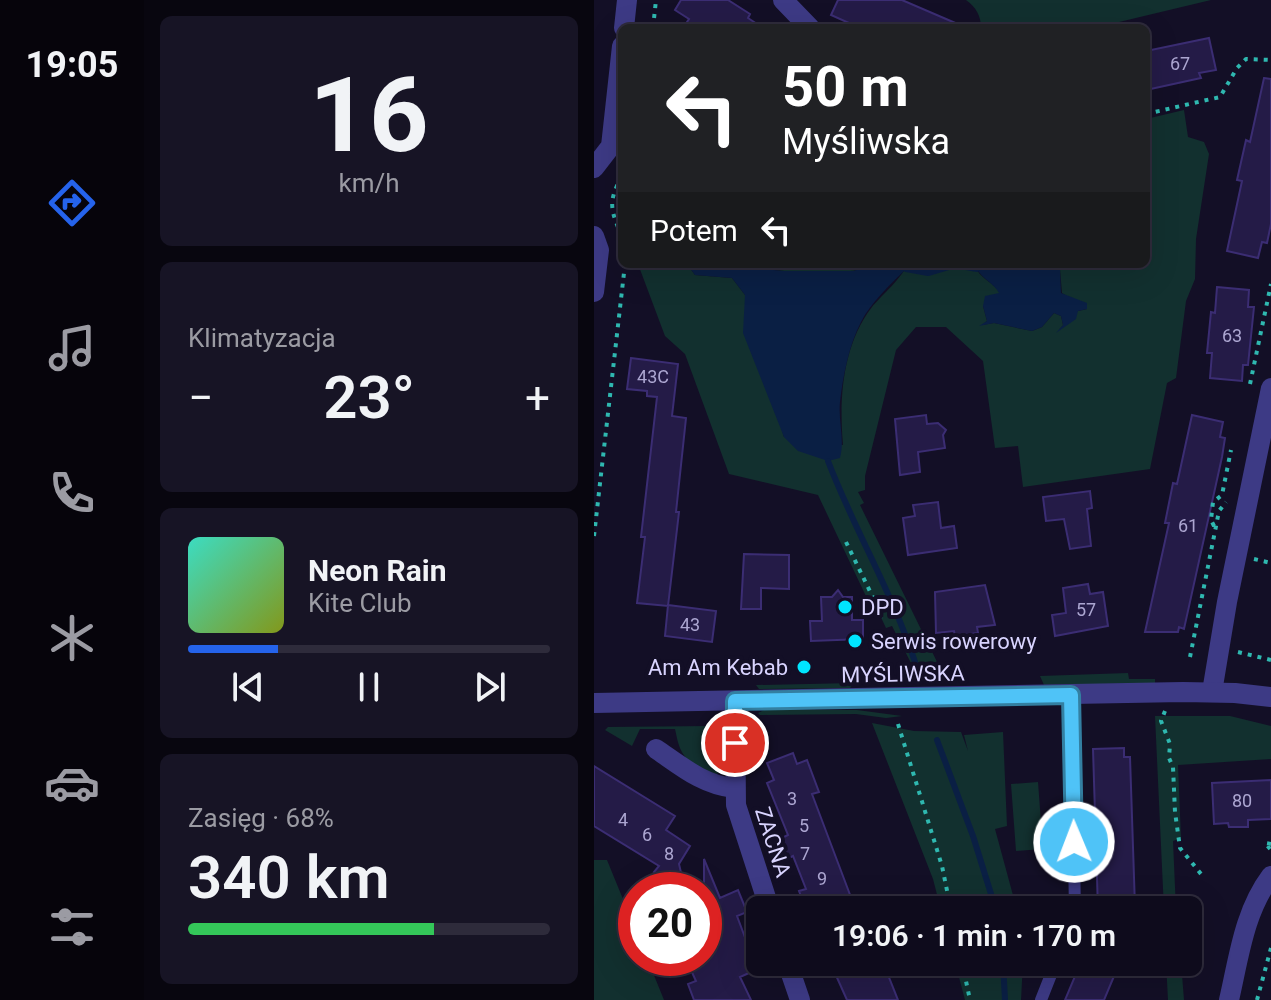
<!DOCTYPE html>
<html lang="pl">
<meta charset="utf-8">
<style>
:root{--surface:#0e0b1c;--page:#171425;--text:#f1f3f6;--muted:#9b9ba3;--line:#2e2b3b;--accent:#2563eb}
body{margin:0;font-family:Roboto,sans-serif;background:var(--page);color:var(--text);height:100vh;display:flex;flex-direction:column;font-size:30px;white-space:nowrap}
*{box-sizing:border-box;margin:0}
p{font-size:26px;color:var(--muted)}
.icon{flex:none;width:44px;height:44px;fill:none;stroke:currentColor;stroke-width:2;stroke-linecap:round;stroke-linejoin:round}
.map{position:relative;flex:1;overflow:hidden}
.drawer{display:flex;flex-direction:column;gap:16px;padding:16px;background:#08060f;width:450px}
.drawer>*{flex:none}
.hud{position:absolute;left:24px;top:24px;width:532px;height:244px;border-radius:12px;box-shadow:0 8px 32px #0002,0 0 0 2px var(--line);background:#202124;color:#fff;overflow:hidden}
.speed{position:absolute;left:24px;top:872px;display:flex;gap:16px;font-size:40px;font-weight:700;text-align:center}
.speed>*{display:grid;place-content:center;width:104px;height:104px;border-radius:50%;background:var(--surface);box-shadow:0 8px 32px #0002,0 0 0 2px var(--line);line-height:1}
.speed .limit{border:12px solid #d22;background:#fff;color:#111}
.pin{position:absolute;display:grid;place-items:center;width:68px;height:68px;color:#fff;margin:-34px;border:4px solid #fff;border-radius:50%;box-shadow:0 2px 8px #0007}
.me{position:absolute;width:88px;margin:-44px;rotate:359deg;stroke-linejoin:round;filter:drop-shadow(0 0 6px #0008)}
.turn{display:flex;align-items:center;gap:28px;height:168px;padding:0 32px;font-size:36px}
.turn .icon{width:104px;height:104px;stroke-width:2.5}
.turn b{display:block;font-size:56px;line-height:68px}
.then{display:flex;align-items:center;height:76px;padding:0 32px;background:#0003;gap:16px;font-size:30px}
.big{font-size:60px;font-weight:600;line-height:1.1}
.drawer .tile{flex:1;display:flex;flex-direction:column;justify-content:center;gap:12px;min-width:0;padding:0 28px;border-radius:12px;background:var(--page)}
.drawer .dial{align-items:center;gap:0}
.dial b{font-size:104px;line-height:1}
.song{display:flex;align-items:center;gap:24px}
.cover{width:96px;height:96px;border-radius:12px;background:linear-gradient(135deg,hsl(170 70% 55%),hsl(70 70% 35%))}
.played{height:8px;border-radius:4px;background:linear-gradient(90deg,var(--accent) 25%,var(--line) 25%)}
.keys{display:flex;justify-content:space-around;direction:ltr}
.heat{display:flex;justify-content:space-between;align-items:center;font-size:44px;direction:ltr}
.charge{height:12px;border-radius:6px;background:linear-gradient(90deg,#34c759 68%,var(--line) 0)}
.trip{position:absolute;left:152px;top:896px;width:456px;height:80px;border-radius:12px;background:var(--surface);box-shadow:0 8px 32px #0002,0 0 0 2px var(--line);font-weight:600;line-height:80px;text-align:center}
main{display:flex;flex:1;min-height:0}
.menu{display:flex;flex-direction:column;width:144px;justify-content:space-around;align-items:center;background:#06040b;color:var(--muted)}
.menu .icon{width:56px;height:56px}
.menu .active{color:var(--accent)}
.menu b{font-size:36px;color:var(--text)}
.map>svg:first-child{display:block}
</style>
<main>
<nav class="menu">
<b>19:05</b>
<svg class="icon active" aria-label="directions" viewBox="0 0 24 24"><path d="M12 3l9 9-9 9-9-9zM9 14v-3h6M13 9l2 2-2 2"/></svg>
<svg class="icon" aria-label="music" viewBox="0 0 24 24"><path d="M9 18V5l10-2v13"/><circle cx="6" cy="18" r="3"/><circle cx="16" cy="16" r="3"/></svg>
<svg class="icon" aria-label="phone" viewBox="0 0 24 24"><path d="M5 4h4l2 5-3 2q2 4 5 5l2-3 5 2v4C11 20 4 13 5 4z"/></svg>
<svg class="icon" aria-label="climate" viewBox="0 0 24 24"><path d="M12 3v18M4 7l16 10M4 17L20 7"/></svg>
<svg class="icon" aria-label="car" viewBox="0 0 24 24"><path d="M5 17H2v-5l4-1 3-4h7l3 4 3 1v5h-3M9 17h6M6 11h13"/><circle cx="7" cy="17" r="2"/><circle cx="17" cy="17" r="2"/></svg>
<svg class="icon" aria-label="filters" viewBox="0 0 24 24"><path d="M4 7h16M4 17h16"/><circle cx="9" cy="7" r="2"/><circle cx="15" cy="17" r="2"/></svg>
</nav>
<section class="drawer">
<div class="tile dial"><b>16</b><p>km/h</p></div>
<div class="tile"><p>Klimatyzacja</p>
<div class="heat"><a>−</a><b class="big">23°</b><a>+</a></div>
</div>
<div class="tile">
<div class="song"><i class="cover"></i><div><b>Neon Rain</b><p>Kite Club</p></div></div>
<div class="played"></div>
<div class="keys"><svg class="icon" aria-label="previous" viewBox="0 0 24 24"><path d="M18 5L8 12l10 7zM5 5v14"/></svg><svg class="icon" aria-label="pause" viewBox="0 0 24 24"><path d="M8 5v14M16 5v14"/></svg><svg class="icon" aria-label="next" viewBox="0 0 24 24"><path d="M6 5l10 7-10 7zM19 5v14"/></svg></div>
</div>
<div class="tile"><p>Zasięg · 68%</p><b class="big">340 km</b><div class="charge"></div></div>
</section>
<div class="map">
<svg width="677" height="1000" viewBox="0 0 677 1000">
<rect width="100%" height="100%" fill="#130f26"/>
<path fill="#12302f" d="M372,0h245l-117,28h-113c0,-12 -5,-21 -15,-28z
M590,110l4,27 16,5 5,12 -13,85 -1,40 -9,22 -10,77 -9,5 -17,86 -127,18 -5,-41 -23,2 -12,-87 -37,-34h-30l-20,23 -31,126v14l-7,2 6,11 -4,2 80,163h-15l-3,-6 -10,3 -20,-39 -6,2 -9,-19 -4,2 -55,-116 -89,-21 -44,-120 -20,-18 -27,-72h49l8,11 37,3 13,17 1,14 38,128 59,8c-4,-46 -1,-99 29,-138 9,-11 32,-31 35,-43h76l-6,6c6,10 16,12 23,23l-17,13 4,15 -5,4 12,-2 38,8 10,-4 12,-14 7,3 2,9 -5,5 20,-19 9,-2 -25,-16 -2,-23 2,-6h84v-145z
M156,264h119c-6,3 -11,7 -18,7 -19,3 -86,2 -101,-7z
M534,673l1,6h26v4l-111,2 -4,-9z
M260,683l-4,5 -91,1 -3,-4z
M170,710h93l45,6 -16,2 -30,-4 -96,1 -2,-2z
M561,716h75l41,10v33l-93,6 3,73 -8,3 3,69h-12z
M278,723l42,8 47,1 7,19 -4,-16 39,-3 4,94 -12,3 22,81h-76l-8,-31z
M117,726l13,6 2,32 -9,10c-8,0 -12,-3 -19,-7 -17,-10 -19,-19 -23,-38h-35l-8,17 -27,-16 3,-3z
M444,782l5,67 -27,2 -5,-67z
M0,860h13l29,71v27h11l17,42h-70z
M361,962h68l-2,38h-56z
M572,962h15l3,38h-16z"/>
<path fill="#0a1f44" d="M93,264h63l6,4 27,3h71l15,-7h38l-1,5c-15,15 -35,33 -45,53 -12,23 -18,54 -21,80 -2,19 5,37 0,56l-12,3 -30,-10 -14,-14 -41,-104 2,-38 -13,-17 -37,-3z
M389,264h79l-2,6 1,23 26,10v6l-9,2 -2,8 -20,14 7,-8 -2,-9 -7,-3 -12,14 -10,4 -38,-8 -15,3 8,-5 -4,-15 2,-10 14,-3c-6,-11 -16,-13 -22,-24z"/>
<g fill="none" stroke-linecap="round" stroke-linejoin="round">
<path stroke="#0a1f44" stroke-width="6" d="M312,269l22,4 27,-8 22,4
M234,461c26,68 64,131 87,201
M343,740l36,96 23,74
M409,962l2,38"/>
</g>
<path fill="#241b47" stroke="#3b2d73" stroke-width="2" d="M87,0h47l22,14 -2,4 15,10h-80l6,-9 -14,-9z
M244,0h64l65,28h-107l-29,-13z
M615,38l7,32 -17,3 2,5 -55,12v-39z
M670,78l7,1v145l-4,19 -5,-1 -4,16 -31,-7 15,-70 -5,-1 9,-40 4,2z
M623,287l32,3 -1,17h6l-6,58h-5l-1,16 -32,-3 2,-25h-5l4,-41 4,1z
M37,358l47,6 -6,52 14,2 -10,94h3l-11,94 -31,-3 8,-66h-4l16,-140 -10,-1v-5l-20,-2z
M332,415l1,9 11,-1 8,7 -3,5 2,13 -27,4 2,20 -20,3 -5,-56z
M598,415l31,7 -3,15 5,1 -3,19 -38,172 -5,-2 -1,5h-33l24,-109h-4l8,-40 4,1z
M496,491l2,17 -5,1 4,37 -21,3 -6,-30 -18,2 -3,-24z
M344,502l3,26 13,-2 3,22 -49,7 -5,-37 12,-2 -2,-11z
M150,554l45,1v34l-28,-1v21h-20z
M494,584l2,10 13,-2 5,34 -53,10 -3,-21 14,-2 -3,-25z
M391,585l10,40 -18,2 1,6 -23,3 -1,-5 -18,2 -1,-41z
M244,590l5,7h9v23h11v19l-52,2 -1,-20h12l-1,-24h11z
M74,605l48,6 -4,31 -47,-6z
M530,748v9h6l5,150h-6v3h-31l-5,-161z
M199,753l4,11 10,-4 12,32 -7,2 40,106 -10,3 3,7h-39l-7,-19 7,-2 -13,-33 -4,2 -9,-19 8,-4 -21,-52 7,-3 -7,-17z
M0,766l81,50 -9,14 24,16 -11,18 6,26 -31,-18 5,-6 -65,-40z
M677,780v39l-23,1v7h-19l-1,-4 -14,1 -2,-41z
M110,859l16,39 18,-8 9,22 -10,4 12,32 11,-4v24l-20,9 11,23h-57l-6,-16 8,-3 -6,-13 8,-3 -3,-7h9z
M236,962h30l3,6 10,-5 5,11 8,-4 12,30h-51z
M487,962h39l-16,38h-39z"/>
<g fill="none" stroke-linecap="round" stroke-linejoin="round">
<path stroke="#2fb8b0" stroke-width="4" stroke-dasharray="4 6" stroke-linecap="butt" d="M59,28l3,-28
M552,114l74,-17 17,-29 9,-9 25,1
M28,176c-15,27 -11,34 0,61
M656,384l21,-100
M620,526l-3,-6 2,-18 9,-7 9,-45
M0,536l31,-272
M252,542l35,72 -1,6
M660,559l17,4
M644,652l33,8
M596,657l29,-146 7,-9
M571,711l-4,10 9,23 -1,14 4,9 2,45 5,36 21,26
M304,724l44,142 9,44
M677,844l-6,-1 6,7
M368,962l8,38
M663,1000l14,-52"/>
<path stroke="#3d3a85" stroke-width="12" d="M477,695l4,215
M447,1000l15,-38"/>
<path stroke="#3d3a85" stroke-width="20" d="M189,0l27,28
M30,28l3,-28
M0,168l17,-22 11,-100
M0,236l5,14 -5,42
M618,692l15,-90 44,-214
M141,701l1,104 34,105
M62,749c25,17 47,36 78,39
M193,962l13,38
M635,1000c10,-43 15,-88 42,-124"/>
<path stroke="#3d3a85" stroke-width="20" d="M0,703l589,-11 52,1 36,4"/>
</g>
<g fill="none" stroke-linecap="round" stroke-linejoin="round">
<g stroke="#337fa1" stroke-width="20">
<path id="route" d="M141,743v-42l336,-6 3,147"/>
</g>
<use href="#route" stroke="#4fc3f7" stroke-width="14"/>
</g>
<g fill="#00e5ff" stroke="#130f26" stroke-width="3">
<circle cx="251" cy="607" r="8"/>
<circle cx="261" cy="641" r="8"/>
<circle cx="210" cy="667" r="8"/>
</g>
<g text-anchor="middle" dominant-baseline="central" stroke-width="8" stroke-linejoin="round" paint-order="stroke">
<g font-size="18" fill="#aca6d1">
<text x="586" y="63">67</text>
<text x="638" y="335">63</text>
<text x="59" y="376">43C</text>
<text x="594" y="525">61</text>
<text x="492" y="609">57</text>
<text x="96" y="624">43</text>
<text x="198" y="798">3</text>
<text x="648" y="800">80</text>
<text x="29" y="819">4</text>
<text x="210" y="825">5</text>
<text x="53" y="834">6</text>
<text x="75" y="853">8</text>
<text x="211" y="853">7</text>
<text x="228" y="878">9</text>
</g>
<g font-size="22" fill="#d9d4ff" stroke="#130f26" text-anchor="start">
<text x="267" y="607">DPD</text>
<text x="277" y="641">Serwis rowerowy</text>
<text x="194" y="667" text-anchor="end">Am Am Kebab</text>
</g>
<g font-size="22" fill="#d9d4ff" stroke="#130f26">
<text transform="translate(309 674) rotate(-1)">MYŚLIWSKA</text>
<text transform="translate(179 842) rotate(72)">ZACNA</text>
</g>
</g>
</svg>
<div class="speed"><div class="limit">20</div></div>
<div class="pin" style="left:141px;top:743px;background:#d93025"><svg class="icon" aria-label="arrive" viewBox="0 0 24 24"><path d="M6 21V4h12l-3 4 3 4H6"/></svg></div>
<svg class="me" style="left:480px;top:842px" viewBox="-20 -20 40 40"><circle r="17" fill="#4fc3f7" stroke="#fff" stroke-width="3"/><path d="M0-11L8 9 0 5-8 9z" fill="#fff"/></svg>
<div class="trip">19:06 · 1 min · 170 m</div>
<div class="hud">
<div class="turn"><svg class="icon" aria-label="left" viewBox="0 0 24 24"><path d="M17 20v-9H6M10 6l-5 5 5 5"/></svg><div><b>50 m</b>Myśliwska</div></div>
<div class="then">Potem<svg class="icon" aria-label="left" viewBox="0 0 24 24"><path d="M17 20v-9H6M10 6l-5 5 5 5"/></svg></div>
</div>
</div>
</main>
